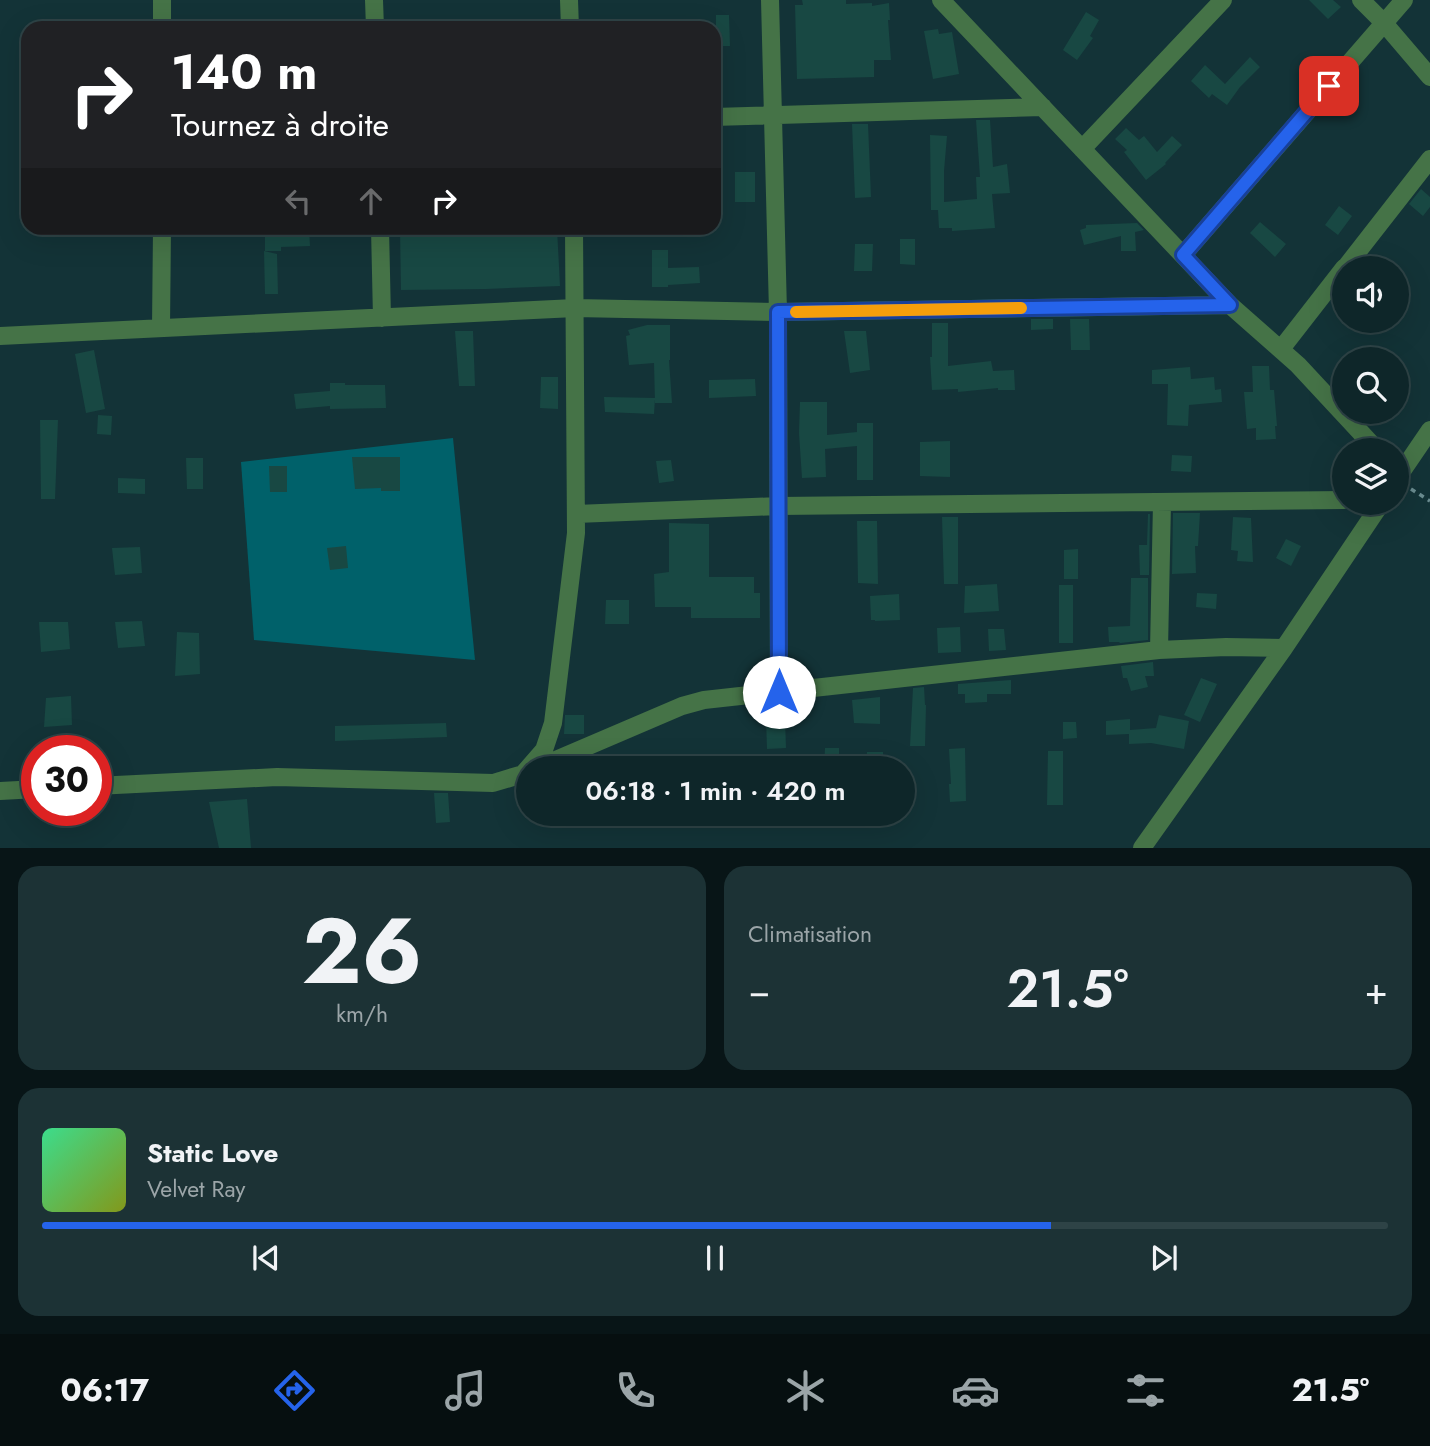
<!DOCTYPE html>
<html lang="fr">
<meta charset="utf-8">
<style>
:root{--surface:#0e2629;--page:#1c3235;--text:#f1f3f6;--muted:#9ba5a8;--line:#2e4346;--accent:#2563eb}
body{margin:0;font-family:Jost,sans-serif;background:var(--page);color:var(--text);height:100vh;display:flex;flex-direction:column;font-size:26px;white-space:nowrap}
*{box-sizing:border-box;margin:0}
p{font-size:23px;color:var(--muted)}
.icon{flex:none;width:38px;height:38px;fill:none;stroke:currentColor;stroke-width:2;stroke-linecap:round;stroke-linejoin:round}
.map{position:relative;height:848px;overflow:hidden}
.side{display:flex;flex-direction:column;gap:18px;padding:18px;background:#081517;flex:1}
.side>*{flex:none}
.guide{position:absolute;left:21px;top:21px;width:700px;height:214px;border-radius:21px;box-shadow:0 7px 28px #0002,0 0 0 2px var(--line);background:#202124;color:#fff;overflow:hidden}
.controls{position:absolute;left:1332px;top:256px;display:grid;gap:14px}
.controls a{display:grid;place-items:center;width:77px;height:77px;border-radius:50%;background:var(--surface);box-shadow:0 7px 28px #0002,0 0 0 2px var(--line);font-size:35px}
.speed{position:absolute;left:21px;top:735px;display:flex;gap:14px;font-size:35px;font-weight:700;text-align:center}
.speed>*{display:grid;place-content:center;width:91px;height:91px;border-radius:50%;background:var(--surface);box-shadow:0 7px 28px #0002,0 0 0 2px var(--line);line-height:1}
.speed .limit{border:10px solid #d22;background:#fff;color:#111}
.pin{position:absolute;display:grid;place-items:center;width:60px;height:60px;color:#fff;margin:-30px;border-radius:14px;box-shadow:0 4px 10px #0006}
.me{position:absolute;width:77px;margin:-38px;rotate:0deg;stroke-linejoin:round;filter:drop-shadow(0 0 5px #0008)}
.turn{display:flex;align-items:center;gap:24px;height:147px;padding:0 35px;font-size:32px}
.turn .icon{width:91px;height:91px;stroke-width:2.5}
.turn b{display:block;font-size:49px;line-height:60px}
.lanes{display:flex;align-items:center;height:66px;padding:0 35px;background:#0003;justify-content:center;gap:35px;direction:ltr}
.lanes .off{opacity:.35}
.big{font-size:52px;font-weight:600;line-height:1.1}
.side .card{flex:1;display:flex;flex-direction:column;justify-content:center;gap:10px;min-width:0;padding:0 24px;border-radius:21px;background:var(--page)}
.side .dial{align-items:center;gap:0}
.dial b{font-size:91px;line-height:1}
.song{display:flex;align-items:center;gap:21px}
.cover{width:84px;height:84px;border-radius:10px;background:linear-gradient(135deg,hsl(150 70% 55%),hsl(70 70% 35%))}
.played{height:7px;border-radius:4px;background:linear-gradient(90deg,var(--accent) 75%,var(--line) 75%)}
.keys{display:flex;justify-content:space-around;direction:ltr}
.heat{display:flex;justify-content:space-between;align-items:center;font-size:38px;direction:ltr}
.side .tiles{flex:1;display:grid;gap:18px;grid-template-columns:1fr 1fr}
.card:last-child{grid-column:span 2}
.trip{position:absolute;left:516px;top:756px;width:399px;height:70px;border-radius:35px;background:var(--surface);box-shadow:0 7px 28px #0002,0 0 0 2px var(--line);font-weight:600;line-height:70px;text-align:center}
.dock{display:flex;height:112px;justify-content:space-around;align-items:center;background:#060f10;color:var(--muted)}
.dock .icon{width:49px;height:49px}
.dock .active{color:var(--accent)}
.dock b{font-size:32px;color:var(--text)}
.map>svg:first-child{display:block}
</style>
<div class="map">
<svg width="1430" height="848" viewBox="0 0 1430 848">
<rect width="100%" height="100%" fill="#133337"/>
<path fill="#00616a" d="M453,438l22,222 -221,-20 -13,-178z"/>
<path fill="#184843" d="M802,0h44v4l26,-1v3l17,-3 1,17h-2l3,40h-17v17l-77,2 -2,-74h8z
M1309,0h24l8,7 -13,12z
M1086,12l13,8 -9,16 3,2 -16,22 -14,-10z
M716,15h13l1,31h-14z
M938,29l1,5 13,-2 7,42 -26,5 -9,-48z
M1250,57l10,10 -20,20 -13,18 -15,-11 -3,4 -18,-17 14,-16 20,19z
M976,120h14l3,47 14,-3 3,29 -18,1 3,34 -43,3v-3h-13l-1,-18h-7l-1,-75 17,1 -3,35v31l33,-3 -1,-22h4z
M852,124h16l3,73 -16,1z
M1126,128l13,12 5,-4 13,16 15,-16 10,9 -17,18 1,1 -20,16 -22,-28 3,-2 -12,-11z
M735,172h20v30h-20z
M1421,189l9,8v10l-7,9 -14,-12z
M1339,206l13,10 -14,19 -13,-10z
M1260,222l26,22 -11,13 -25,-24z
M1137,223l7,7 -9,2 1,19h-15v-15l-37,9 -4,-15 6,-2v-3z
M265,228h44l1,18 -29,1v4h-16z
M400,228h157l3,58 -74,3 -85,1z
M900,239h15v26l-15,-1z
M855,244h18l-1,27h-18z
M652,250h16v18l31,-1 1,16 -32,2v2h-16z
M264,251l13,3 1,40h-13z
M1031,319h22v10l-22,1z
M1070,319h19l1,31h-19z
M932,323h16v43l43,-5 2,10 21,-1 1,20h-17v-2l-40,4v-3l-26,1 -2,-33h2z
M647,325h23v35h-1l3,43h-17l-1,-40 -25,2 -3,-29 4,-1 -2,-5z
M455,331h18l2,55h-16z
M844,331h22l4,39 -20,3z
M94,350l11,59 -19,4 -11,-59z
M1252,366h17l1,24h4l3,36h-2l1,13 -20,1v-12l-9,1 -3,-37h9z
M1190,367l1,12 23,-2 1,13 6,-1 1,13 -33,3 -1,21 -21,-1 1,-41h-16v-14z
M541,377h17v32l-18,-1z
M755,379l1,17 -47,2v-18z
M330,383h15v2h40l1,23 -56,1v-3l-34,3 -2,-15 36,-3z
M604,397l51,1 -1,16 -49,-2z
M800,402h27v33l30,-3v-9h16v57h-16v-34l-32,3 1,28 -24,1 -3,-45z
M98,415l14,1 -1,19 -14,-1z
M40,420h18l-3,79h-14z
M950,441v36l-30,-1v-34z
M1172,455l20,1 -1,16 -20,-1z
M352,457h48v34h-19v-3l-26,1z
M186,458h17v31h-16z
M671,460l3,21 -15,2 -3,-22z
M269,466h18v26h-17z
M118,478l27,1v15l-27,-1z
M1173,513h27l-2,33h-3l1,27 -24,1z
M1148,514h2l-1,61h-9l-1,-30h8z
M942,517h16v67h-14z
M1233,517l18,1 2,44 -16,-1 1,-10 -7,-1z
M857,521h20l1,63 -20,-1z
M669,523l40,1v53h45v16h6v25h-69v-11h-36l-1,-33 15,-2z
M1286,539l15,7 -10,20 -15,-8z
M346,546l2,22 -18,2 -3,-22z
M140,547l2,26 -27,2 -3,-27z
M1078,549v30h-14v-29z
M1131,578h17v62l-28,3 -1,-1h-10l-1,-15 22,-1z
M997,584l2,27 -35,2 1,-27z
M1059,585h14v58h-14z
M1197,593l20,1 -1,15 -20,-2z
M899,594l1,26 -25,1v-1h-4l-1,-24z
M606,600h23v24h-24z
M142,621l3,25 -27,2 -3,-26z
M39,622h29l2,27 -29,3z
M960,627l1,25 -23,1 -1,-25z
M988,629h16l2,21 -17,1z
M177,632l22,1 1,41 -25,2z
M1153,662l1,14h-9l3,11 -17,4 -4,-13h-4l-2,-12z
M1201,678l16,6 -17,38 -16,-7z
M1011,680v14h-24v8l-22,1v-9h-7v-10z
M924,687l1,18h1l-1,41h-15l3,-58z
M71,696l1,29 -28,2 2,-29z
M880,697v27l-26,-1 -2,-23z
M565,715h19v19h-20z
M1159,715l30,6 -5,28 -33,-6 -22,1v-10l-23,1v-14l24,-2v11l26,-2z
M766,719h19l1,29 -19,1z
M1063,722h13l1,16 -14,1z
M446,723l1,14 -112,4v-15z
M825,748h14v20h-15z
M965,748l1,53 -16,1 -1,-18h2l-2,-35z
M1048,751h15v54h-16z
M867,752h16v16h-17z
M798,754l1,14h-15v-13z
M434,793h14l2,29 -14,1z
M247,799l4,49h-32l-10,-46z"/>
<g fill="none" stroke-linecap="round" stroke-linejoin="round">
<path stroke="#6a8c90" stroke-width="3.5" stroke-dasharray="5 5" stroke-linecap="butt" d="M1411,489l19,12"/>
<path stroke="#457347" stroke-width="18" d="M374,0l1,28
M569,0l1,28
M770,0l8,312 1,380
M941,0l289,305 68,60 79,85
M1361,0l23,23 46,54
M162,28v-28
M714,117l329,-10
M1082,149l141,-149
M380,228l2,90
M1183,255l221,-255
M1345,268l85,-109
M161,328l1,-100
M0,336l575,-28 203,4 452,-7
M1281,349l63,-81
M1396,480l34,-50
M576,514l202,-8 566,-6
M1159,650l3,-148
M537,768l145,-62 22,-6 455,-50 67,-3 58,1
M96,786l181,-9 216,6 30,-9 21,-24 9,-27 23,-190 -2,-305
M0,791l37,-2
M1142,848l142,-200 98,-146"/>
</g>
<g fill="none" stroke-linecap="round" stroke-linejoin="round">
<g stroke="#184099" stroke-width="18">
<path id="route" d="M779,692l-1,-380 452,-7 -47,-50 146,-169"/>
</g>
<use href="#route" stroke="#2563eb" stroke-width="12"/>
<path stroke="#f59e0b" stroke-width="12" d="M796,312l225,-4"/>
</g>
</svg>
<div class="controls">
<a><svg class="icon" aria-label="sound" viewBox="0 0 24 24"><path d="M4 9h4l5-4v14l-5-4H4zM17 9q2 3 0 6"/></svg></a>
<a><svg class="icon" aria-label="search" viewBox="0 0 24 24"><circle cx="10" cy="10" r="6"/><path d="M15 15l6 6"/></svg></a>
<a><svg class="icon" aria-label="layers" viewBox="0 0 24 24"><path d="M12 4l9 5-9 5-9-5zM3 14l9 5 9-5"/></svg></a>
</div>
<div class="speed"><div class="limit">30</div></div>
<div class="pin" style="left:1329px;top:86px;background:#d93025"><svg class="icon" aria-label="arrive" viewBox="0 0 24 24"><path d="M6 21V4h12l-3 4 3 4H6"/></svg></div>
<svg class="me" style="left:779px;top:692px" viewBox="-20 -20 40 40"><circle r="19" fill="#fff"/><path d="M0-13L10 11 0 6-10 11z" fill="#2563eb"/></svg>
<div class="trip">06:18 · 1 min · 420 m</div>
<div class="guide">
<div class="turn"><svg class="icon" aria-label="right" viewBox="0 0 24 24"><path d="M7 20v-9h11M14 6l5 5-5 5"/></svg><div><b>140 m</b>Tournez à droite</div></div>
<div class="lanes"><svg class="icon off" aria-label="left" viewBox="0 0 24 24"><path d="M17 20v-9H6M10 6l-5 5 5 5"/></svg><svg class="icon off" aria-label="ahead" viewBox="0 0 24 24"><path d="M12 20V5M6 11l6-6 6 6"/></svg><svg class="icon" aria-label="right" viewBox="0 0 24 24"><path d="M7 20v-9h11M14 6l5 5-5 5"/></svg></div>
</div>
</div>
<section class="side">
<div class="tiles">
<div class="card dial"><b>26</b><p>km/h</p></div>
<div class="card"><p>Climatisation</p>
<div class="heat"><a>−</a><b class="big">21.5°</b><a>+</a></div>
</div>
<div class="card">
<div class="song"><i class="cover"></i><div><b>Static Love</b><p>Velvet Ray</p></div></div>
<div class="played"></div>
<div class="keys"><svg class="icon" aria-label="previous" viewBox="0 0 24 24"><path d="M18 5L8 12l10 7zM5 5v14"/></svg><svg class="icon" aria-label="pause" viewBox="0 0 24 24"><path d="M8 5v14M16 5v14"/></svg><svg class="icon" aria-label="next" viewBox="0 0 24 24"><path d="M6 5l10 7-10 7zM19 5v14"/></svg></div>
</div>
</div>
</section>
<nav class="dock">
<b>06:17</b>
<svg class="icon active" aria-label="directions" viewBox="0 0 24 24"><path d="M12 3l9 9-9 9-9-9zM9 14v-3h6M13 9l2 2-2 2"/></svg>
<svg class="icon" aria-label="music" viewBox="0 0 24 24"><path d="M9 18V5l10-2v13"/><circle cx="6" cy="18" r="3"/><circle cx="16" cy="16" r="3"/></svg>
<svg class="icon" aria-label="phone" viewBox="0 0 24 24"><path d="M5 4h4l2 5-3 2q2 4 5 5l2-3 5 2v4C11 20 4 13 5 4z"/></svg>
<svg class="icon" aria-label="climate" viewBox="0 0 24 24"><path d="M12 3v18M4 7l16 10M4 17L20 7"/></svg>
<svg class="icon" aria-label="car" viewBox="0 0 24 24"><path d="M5 17H2v-5l4-1 3-4h7l3 4 3 1v5h-3M9 17h6M6 11h13"/><circle cx="7" cy="17" r="2"/><circle cx="17" cy="17" r="2"/></svg>
<svg class="icon" aria-label="filters" viewBox="0 0 24 24"><path d="M4 7h16M4 17h16"/><circle cx="9" cy="7" r="2"/><circle cx="15" cy="17" r="2"/></svg>
<b>21.5°</b>
</nav>
